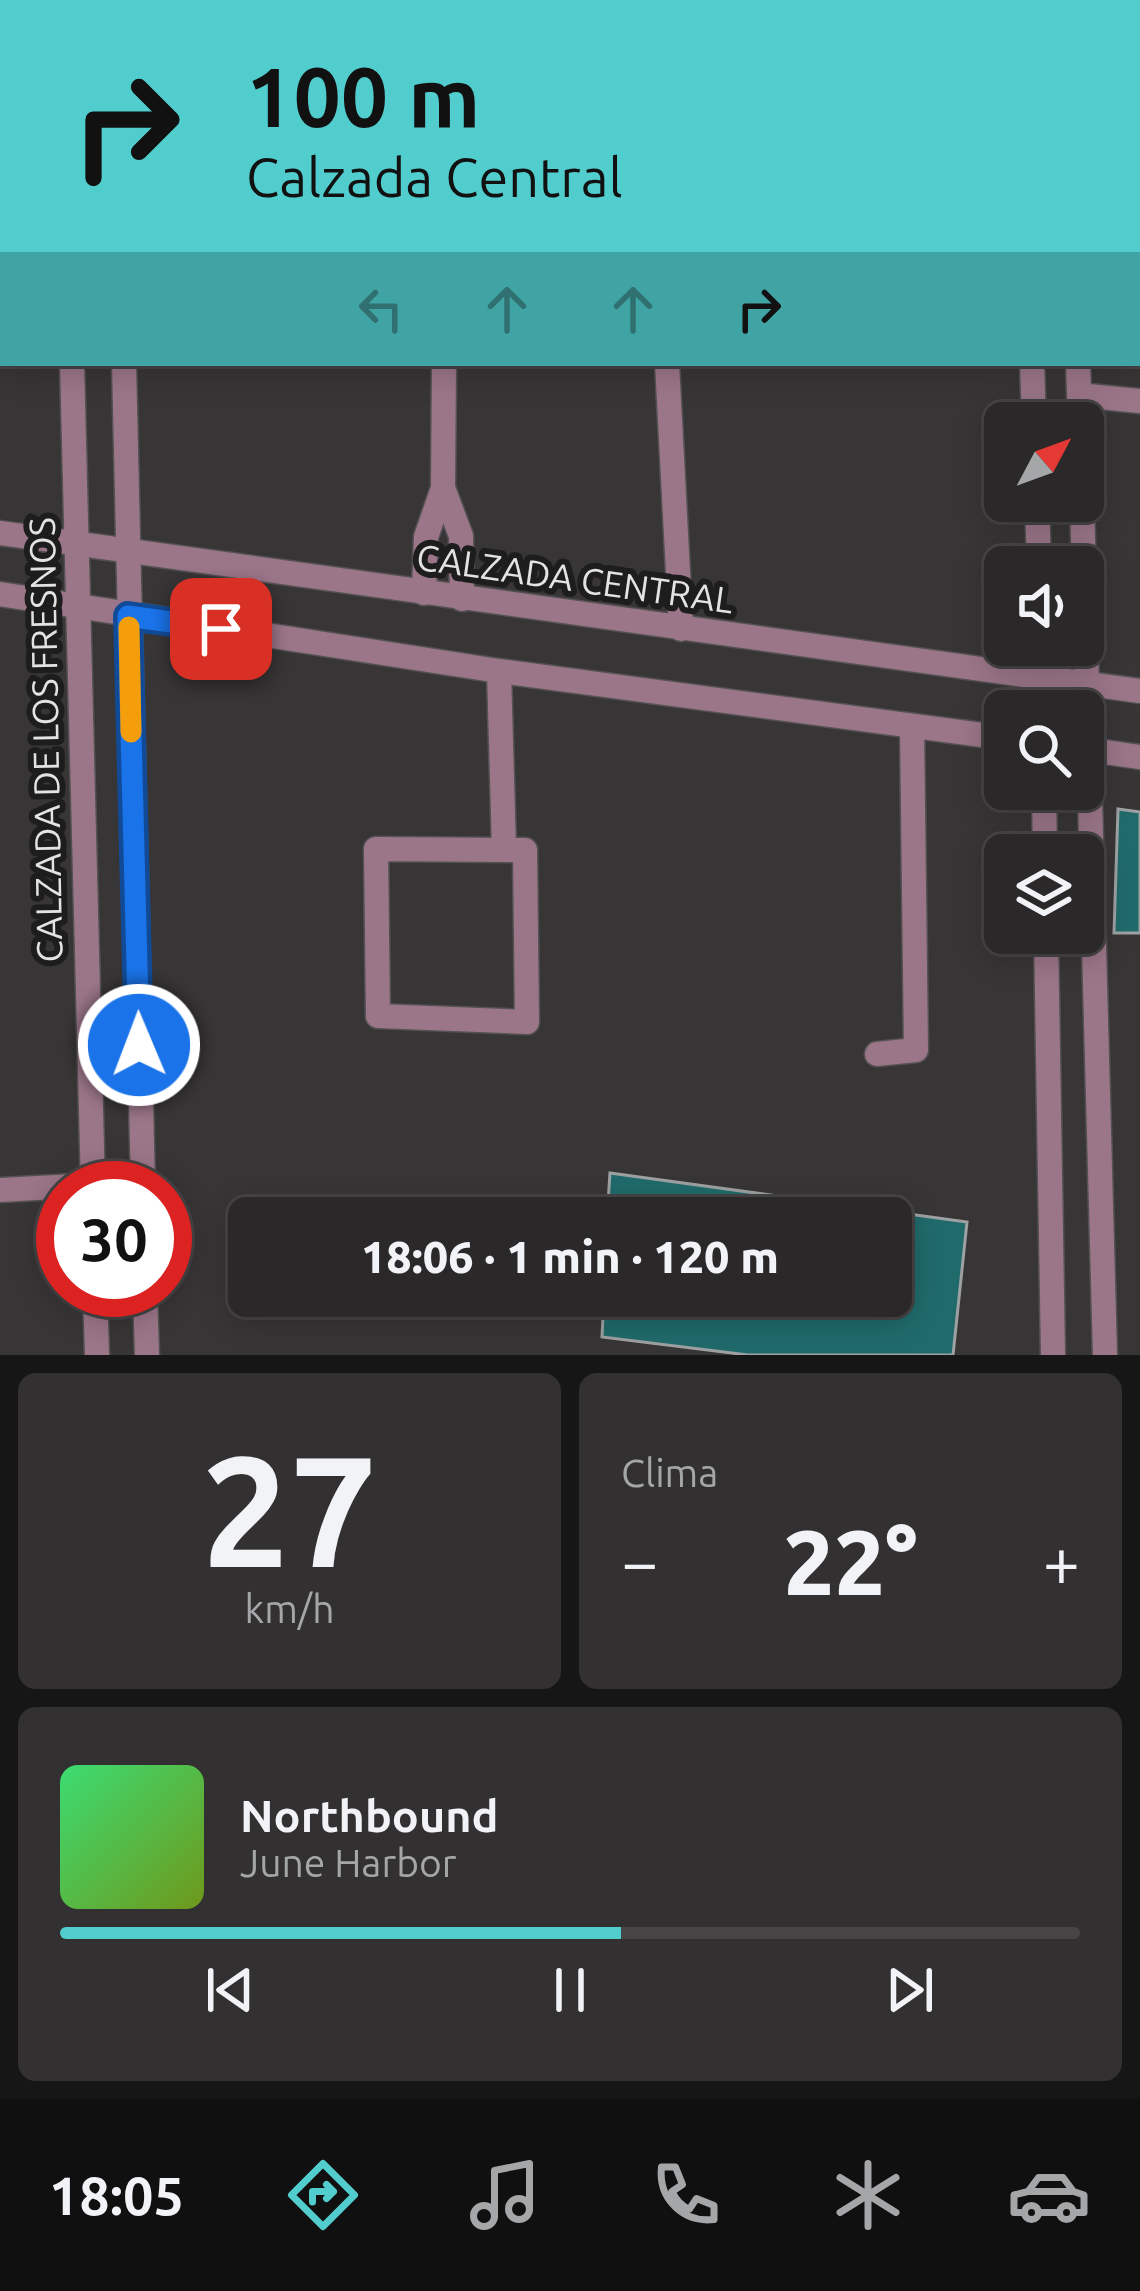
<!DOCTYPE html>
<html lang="es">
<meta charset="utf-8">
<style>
:root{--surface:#2a2828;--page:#323030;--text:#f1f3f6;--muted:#a5a6a8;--line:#464445;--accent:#52cdce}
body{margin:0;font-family:Ubuntu,sans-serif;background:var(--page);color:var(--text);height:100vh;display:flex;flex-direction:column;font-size:45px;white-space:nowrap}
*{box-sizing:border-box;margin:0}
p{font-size:39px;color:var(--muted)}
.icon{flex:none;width:66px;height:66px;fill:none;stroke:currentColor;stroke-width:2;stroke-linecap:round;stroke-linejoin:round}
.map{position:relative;height:1355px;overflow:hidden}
.sheet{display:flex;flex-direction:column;gap:18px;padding:18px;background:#171616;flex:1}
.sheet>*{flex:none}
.guide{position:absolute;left:0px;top:0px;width:1140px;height:366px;box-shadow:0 6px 30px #0003,0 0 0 3px var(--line);background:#52cdce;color:#111;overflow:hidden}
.needle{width:78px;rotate:49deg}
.buttons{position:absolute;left:984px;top:402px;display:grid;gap:24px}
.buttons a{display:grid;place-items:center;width:120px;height:120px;border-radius:18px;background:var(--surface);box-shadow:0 6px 30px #0003,0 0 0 3px var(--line);font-size:60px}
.speed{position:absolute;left:36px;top:1161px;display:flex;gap:24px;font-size:60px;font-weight:700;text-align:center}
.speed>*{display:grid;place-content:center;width:156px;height:156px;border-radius:50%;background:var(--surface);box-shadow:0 6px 30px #0003,0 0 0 3px var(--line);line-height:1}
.speed .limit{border:18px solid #d22;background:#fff;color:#111}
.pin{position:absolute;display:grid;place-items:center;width:102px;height:102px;color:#fff;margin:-51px;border-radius:24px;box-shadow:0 6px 18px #0006}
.me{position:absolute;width:132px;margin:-66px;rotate:359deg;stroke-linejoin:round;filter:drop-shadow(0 0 9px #0008)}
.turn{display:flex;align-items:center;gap:42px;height:252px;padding:0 48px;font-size:54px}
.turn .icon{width:156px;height:156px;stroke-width:2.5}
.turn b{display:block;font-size:84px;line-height:102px}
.lanes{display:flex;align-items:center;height:114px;padding:0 48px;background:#0003;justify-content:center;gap:60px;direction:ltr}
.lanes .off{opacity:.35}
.big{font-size:90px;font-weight:800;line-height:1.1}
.sheet .tile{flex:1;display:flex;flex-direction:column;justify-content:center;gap:18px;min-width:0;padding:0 42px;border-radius:18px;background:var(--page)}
.sheet .dial{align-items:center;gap:0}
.dial b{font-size:156px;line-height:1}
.song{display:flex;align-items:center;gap:36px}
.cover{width:144px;height:144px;border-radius:18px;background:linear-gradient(135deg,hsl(140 70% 55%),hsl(80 70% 35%))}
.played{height:12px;border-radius:6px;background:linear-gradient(90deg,var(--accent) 55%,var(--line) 55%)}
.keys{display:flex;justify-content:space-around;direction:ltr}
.heat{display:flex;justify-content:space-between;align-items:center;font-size:66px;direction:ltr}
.sheet .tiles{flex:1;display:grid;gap:18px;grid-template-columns:1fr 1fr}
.tile:last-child{grid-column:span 2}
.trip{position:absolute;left:228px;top:1197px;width:684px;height:120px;border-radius:18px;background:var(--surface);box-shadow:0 6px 30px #0003,0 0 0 3px var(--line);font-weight:800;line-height:120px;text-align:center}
.menu{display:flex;height:192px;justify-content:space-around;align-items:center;background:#111010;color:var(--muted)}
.menu .icon{width:84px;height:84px}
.menu .on{color:var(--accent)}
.menu b{font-size:54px;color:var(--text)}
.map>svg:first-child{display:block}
</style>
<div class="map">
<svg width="1140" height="1355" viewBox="0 0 1140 1355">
<rect width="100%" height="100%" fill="#383536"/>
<path fill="#206a6b" stroke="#9da1a1" stroke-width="3" d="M1118,809l22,3v121h-26z
M610,1173l357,49 -14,133h-205l-146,-18 2,-41h287v-78h-284z"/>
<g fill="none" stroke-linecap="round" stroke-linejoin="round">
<g stroke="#545152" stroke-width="27">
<path id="minor" d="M65,0v3
M118,0v3
M610,0l24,3
M1021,0v3
M1069,0v3
M72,363l21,825
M124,363l19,825
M667,363l14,266
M1032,363l2,60
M1078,363l2,60
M1079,395l61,6
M443,488l18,48 1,63
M1037,501l2,66
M1082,501l23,854
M424,593l2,-56 17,-49 1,-125
M1041,645l2,66
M499,671l5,179
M1044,789l1,66
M376,849l149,1 2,172 -149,-6z
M1046,933l7,422
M877,1054l39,-4 -4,-324
M0,1190l93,-5
M95,1290l2,65
M145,1290l2,65"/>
</g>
<g stroke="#545152" stroke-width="27">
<path id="tertiary" d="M0,533l1140,158
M0,594l499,77 506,67
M1083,749l57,8"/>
</g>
<use href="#minor" stroke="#9b7689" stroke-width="24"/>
<use href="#tertiary" stroke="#9b7689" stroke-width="24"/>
</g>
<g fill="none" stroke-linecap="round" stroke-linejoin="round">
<g stroke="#114b97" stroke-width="30">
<path id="route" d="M139,1045l-11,-429 93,13"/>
</g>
<use href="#route" stroke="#1a73e8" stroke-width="21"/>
<path stroke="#f59e0b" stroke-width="21" d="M129,627l2,105"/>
</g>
<g text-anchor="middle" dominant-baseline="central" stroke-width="12" stroke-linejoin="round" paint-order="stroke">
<g font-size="36" fill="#e4e2e3" stroke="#1e1d1e">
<text transform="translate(575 578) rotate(8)">CALZADA CENTRAL</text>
<text transform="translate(45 740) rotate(-91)">CALZADA DE LOS FRESNOS</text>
</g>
</g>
</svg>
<div class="buttons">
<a><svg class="needle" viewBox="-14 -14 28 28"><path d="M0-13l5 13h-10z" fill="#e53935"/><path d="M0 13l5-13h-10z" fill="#a5a6a8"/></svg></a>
<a><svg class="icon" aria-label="sound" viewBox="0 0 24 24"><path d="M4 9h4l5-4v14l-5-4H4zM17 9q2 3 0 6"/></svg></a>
<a><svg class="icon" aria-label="search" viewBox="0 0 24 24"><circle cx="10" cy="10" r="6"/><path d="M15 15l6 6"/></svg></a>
<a><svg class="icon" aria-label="layers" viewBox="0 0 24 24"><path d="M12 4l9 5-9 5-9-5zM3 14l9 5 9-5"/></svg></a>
</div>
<div class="speed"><div class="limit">30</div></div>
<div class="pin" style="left:221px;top:629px;background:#d93025"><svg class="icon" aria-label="arrive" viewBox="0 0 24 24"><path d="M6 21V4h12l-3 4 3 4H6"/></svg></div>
<svg class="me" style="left:139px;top:1045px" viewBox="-20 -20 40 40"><circle r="17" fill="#1a73e8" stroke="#fff" stroke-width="3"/><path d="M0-11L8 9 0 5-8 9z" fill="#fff"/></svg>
<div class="trip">18:06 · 1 min · 120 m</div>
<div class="guide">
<div class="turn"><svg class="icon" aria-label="right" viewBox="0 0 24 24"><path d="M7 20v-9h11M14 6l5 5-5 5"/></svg><div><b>100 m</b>Calzada Central</div></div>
<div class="lanes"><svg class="icon off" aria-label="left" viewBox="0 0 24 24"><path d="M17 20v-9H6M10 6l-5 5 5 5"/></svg><svg class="icon off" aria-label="ahead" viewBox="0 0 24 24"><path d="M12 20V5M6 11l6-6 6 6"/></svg><svg class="icon off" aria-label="ahead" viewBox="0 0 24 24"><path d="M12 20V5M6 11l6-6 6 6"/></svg><svg class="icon" aria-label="right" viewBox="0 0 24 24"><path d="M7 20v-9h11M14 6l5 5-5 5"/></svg></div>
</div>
</div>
<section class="sheet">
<div class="tiles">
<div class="tile dial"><b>27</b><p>km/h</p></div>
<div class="tile"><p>Clima</p>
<div class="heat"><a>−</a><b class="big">22°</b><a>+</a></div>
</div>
<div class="tile">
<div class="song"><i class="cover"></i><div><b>Northbound</b><p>June Harbor</p></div></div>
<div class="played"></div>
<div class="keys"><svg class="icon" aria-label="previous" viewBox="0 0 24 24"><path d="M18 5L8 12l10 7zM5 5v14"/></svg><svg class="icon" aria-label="pause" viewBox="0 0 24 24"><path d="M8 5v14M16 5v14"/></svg><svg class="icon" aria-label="next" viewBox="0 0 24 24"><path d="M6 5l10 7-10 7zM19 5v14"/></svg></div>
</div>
</div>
</section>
<nav class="menu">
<b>18:05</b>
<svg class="icon on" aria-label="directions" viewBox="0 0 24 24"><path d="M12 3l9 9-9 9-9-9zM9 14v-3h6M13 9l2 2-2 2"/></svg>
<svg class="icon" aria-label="music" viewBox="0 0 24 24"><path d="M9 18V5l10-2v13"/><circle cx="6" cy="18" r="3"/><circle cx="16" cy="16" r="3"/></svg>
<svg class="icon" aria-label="phone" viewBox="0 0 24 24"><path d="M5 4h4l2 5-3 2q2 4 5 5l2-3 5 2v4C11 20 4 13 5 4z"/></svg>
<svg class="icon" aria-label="climate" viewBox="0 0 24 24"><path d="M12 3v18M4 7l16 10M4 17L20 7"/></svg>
<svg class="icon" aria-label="car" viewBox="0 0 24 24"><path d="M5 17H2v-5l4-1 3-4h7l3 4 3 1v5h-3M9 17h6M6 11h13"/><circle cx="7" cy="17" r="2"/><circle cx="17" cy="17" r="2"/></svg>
</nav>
